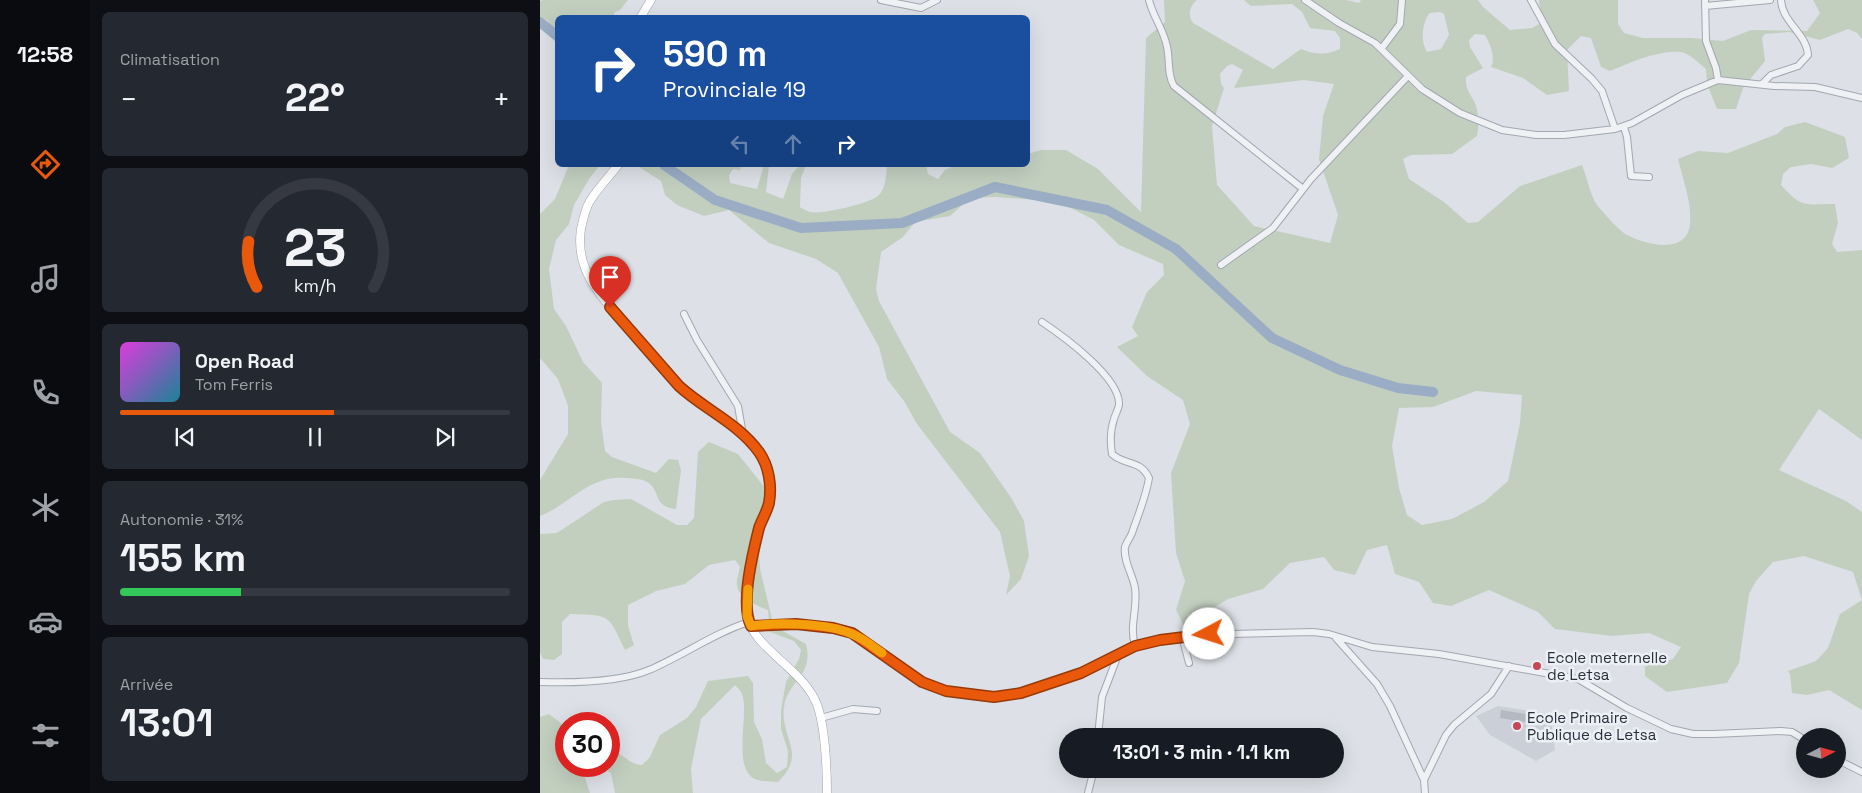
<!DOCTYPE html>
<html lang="fr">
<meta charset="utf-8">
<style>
:root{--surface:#171b24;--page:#242831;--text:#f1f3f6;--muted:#9ea1a6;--line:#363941;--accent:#ea580c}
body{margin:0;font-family:"Space Grotesk",sans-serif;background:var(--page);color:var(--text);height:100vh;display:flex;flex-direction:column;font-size:19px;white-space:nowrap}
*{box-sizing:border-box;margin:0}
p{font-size:16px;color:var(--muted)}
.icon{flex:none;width:28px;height:28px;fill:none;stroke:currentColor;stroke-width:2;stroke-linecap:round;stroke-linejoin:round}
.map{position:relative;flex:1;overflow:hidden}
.drawer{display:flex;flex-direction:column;gap:12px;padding:12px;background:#0d0f14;width:450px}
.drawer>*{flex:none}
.banner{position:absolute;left:15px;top:15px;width:475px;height:152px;border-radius:8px;box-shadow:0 5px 20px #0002;background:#1a4fa0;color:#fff;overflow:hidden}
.needle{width:32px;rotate:84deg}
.fabs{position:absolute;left:1256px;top:728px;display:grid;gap:10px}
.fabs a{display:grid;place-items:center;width:50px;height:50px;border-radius:50%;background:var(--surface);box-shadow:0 5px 20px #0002;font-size:25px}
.speed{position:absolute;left:15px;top:712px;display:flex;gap:10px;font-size:25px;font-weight:700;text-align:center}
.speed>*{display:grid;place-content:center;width:65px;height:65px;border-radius:50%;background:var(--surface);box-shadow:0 5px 20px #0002;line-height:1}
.speed .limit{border:8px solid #d22;background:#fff;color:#111}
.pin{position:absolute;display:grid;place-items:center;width:42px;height:42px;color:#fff;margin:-51px -21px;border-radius:50% 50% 50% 0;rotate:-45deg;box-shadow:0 0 5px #0007}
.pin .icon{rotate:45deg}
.me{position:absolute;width:55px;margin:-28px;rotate:265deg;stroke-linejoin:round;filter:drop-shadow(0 0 4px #0008)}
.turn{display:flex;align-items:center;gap:18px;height:105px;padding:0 25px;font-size:22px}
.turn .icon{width:65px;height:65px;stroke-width:2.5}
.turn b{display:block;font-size:35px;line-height:42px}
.lanes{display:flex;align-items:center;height:48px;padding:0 25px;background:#0003;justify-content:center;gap:25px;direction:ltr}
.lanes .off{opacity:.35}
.big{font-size:38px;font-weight:600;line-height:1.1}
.drawer .card{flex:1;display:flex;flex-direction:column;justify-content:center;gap:8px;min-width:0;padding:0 18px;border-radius:8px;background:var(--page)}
.drawer .dial{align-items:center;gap:0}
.dial svg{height:130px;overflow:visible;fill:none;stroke:var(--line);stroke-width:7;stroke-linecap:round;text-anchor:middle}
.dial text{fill:var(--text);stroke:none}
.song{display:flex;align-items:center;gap:15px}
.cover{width:60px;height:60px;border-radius:8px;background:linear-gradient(135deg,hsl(300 70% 55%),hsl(190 70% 35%))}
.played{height:5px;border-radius:2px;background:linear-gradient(90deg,var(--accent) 55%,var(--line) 55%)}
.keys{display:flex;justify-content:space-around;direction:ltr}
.heat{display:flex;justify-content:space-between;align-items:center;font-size:28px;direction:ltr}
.charge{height:8px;border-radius:4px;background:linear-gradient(90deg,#34c759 31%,var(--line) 0)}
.trip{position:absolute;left:519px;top:728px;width:285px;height:50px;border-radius:25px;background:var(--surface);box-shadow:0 5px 20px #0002;font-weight:600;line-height:50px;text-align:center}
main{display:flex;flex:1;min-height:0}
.tab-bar{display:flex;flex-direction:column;width:90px;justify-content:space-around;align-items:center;background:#090b0e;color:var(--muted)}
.tab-bar .icon{width:35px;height:35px}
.tab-bar .active{color:var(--accent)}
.tab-bar b{font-size:22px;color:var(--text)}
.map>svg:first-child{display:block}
</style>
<main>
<nav class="tab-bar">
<b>12:58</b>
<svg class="icon active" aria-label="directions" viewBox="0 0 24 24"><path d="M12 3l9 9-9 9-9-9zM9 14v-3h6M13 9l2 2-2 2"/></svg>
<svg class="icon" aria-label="music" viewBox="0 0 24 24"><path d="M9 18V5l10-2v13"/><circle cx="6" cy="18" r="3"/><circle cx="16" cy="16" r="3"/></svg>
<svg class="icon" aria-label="phone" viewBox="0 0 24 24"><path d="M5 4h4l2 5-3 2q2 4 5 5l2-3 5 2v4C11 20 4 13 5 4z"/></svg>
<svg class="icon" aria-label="climate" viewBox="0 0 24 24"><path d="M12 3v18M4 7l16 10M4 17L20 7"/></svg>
<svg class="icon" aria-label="car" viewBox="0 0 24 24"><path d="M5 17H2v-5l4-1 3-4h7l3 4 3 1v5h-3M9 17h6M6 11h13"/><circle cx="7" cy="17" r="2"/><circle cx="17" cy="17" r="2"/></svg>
<svg class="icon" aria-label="filters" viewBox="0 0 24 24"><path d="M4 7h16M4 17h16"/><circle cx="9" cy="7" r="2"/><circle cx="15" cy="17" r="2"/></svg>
</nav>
<section class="drawer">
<div class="card"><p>Climatisation</p>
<div class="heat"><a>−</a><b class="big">22°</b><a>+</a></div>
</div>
<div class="card dial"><svg viewBox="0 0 100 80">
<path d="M14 69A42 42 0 1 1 86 69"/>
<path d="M14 69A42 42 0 0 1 9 41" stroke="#ea580c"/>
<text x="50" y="56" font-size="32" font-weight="700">23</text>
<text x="50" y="72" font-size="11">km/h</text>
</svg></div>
<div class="card">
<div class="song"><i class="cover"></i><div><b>Open Road</b><p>Tom Ferris</p></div></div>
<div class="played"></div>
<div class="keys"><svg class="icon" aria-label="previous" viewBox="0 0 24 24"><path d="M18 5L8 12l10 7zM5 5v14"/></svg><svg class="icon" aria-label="pause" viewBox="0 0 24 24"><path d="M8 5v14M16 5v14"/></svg><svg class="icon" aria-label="next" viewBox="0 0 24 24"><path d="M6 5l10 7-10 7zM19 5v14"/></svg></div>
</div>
<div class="card"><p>Autonomie · 31%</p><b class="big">155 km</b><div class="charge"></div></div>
<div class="card"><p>Arrivée</p><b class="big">13:01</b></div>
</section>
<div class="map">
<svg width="1322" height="793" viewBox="0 0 1322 793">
<rect width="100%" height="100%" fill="#dde0e6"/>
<path fill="#cbcfd8" d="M958,706l52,8 5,36 -19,11 -46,-26 -14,-19z"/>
<path fill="#c2cfbf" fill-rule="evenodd" d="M88,0l-8,10 -5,2 -2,5 -55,1 -1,21 -10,-19 -7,-3v-16l3,-1z
M624,0h33c-7,5 -10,16 -4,23l80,46 28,-20c15,6 25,6 39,0v-11l-5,-7 -25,-3 -8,-16 -10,-8 -41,2 -7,-6h102l13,3 2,-3h117l5,7 27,23 22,-2 9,-5 -2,-23h79v24l6,9 19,5h49l31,3 28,-11 56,1 13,-18 -7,-13h49v39l-5,-6 -9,-4 -28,11 -31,-8 -24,2 -3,4 3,23 -22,27 -7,21h-19l-10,-25 -1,-15c-8,-6 -16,-16 -26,-17 -22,-2 -50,11 -70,19l-9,-4 -10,-29 -10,-2 -14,14 2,41 -22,4 -24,-17 -32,-11c5,-9 -1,-23 -6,-32l-10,-1 -6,6 1,7 13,21 -17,9c-1,12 4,16 9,26 4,10 4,23 2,33l-25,18 -41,1 -8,4 6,20 35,23 24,21 10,-1 42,-36 62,-21c5,12 8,30 15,40 6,7 22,26 30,30 19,10 60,20 63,-11 2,-22 -7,-44 -12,-65l20,-8 30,2 49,-19 8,-7 20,-5 40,15 4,21 -17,10 -21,-4 -20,3 -8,7 -2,11c22,24 23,19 54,19l3,19 -6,21 5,8 25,-2v190l-43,-31 -40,61 67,31 16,11v198l-33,-20 -22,5 -15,-2 -2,-19 -2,-3 28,-10 12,-13 12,-34 22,-14 -9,-28 -49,-16 -31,6 -17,19 -7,13 -10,69 -12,20 -60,9 -22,-16v-10l28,-7 8,-12 -32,-14 -37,3 -57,-7 -17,-17 -49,-22 -38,16 -18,-3 -14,-21 -24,-8 -8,-29 -20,5 -12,25 -21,-5 -10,-13 -34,6 -27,26 -35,10 -44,27 -8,-16 9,-29 -9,-28 -5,-80 19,-49 -7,-24 -36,-24 -30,-29 21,-11 -6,-9 15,-35 17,-17 -1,-11 -44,-19 -25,-25 -21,-11 -23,-8 -54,-4 -26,1 -20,18 -35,6 -12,15 -22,15 -5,37 3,12 71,131 30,21 32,46 12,22 5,35 -8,23 -15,16 4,-19 -10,-44 -83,-108 -13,-23 -17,-22 -8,-32 -41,-74 -22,-14 -47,-16 -40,-33 -25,6 -27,-11 -12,-10 -4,-14 -22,-14v-2h102l-1,5 -7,-1 -4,6 1,8 27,6 7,-24h5l-3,27 17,7 9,-25 8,-9h6l-5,13 -1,29c3,2 7,4 10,5 11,3 62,-9 69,-17 7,-8 7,-19 8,-30h39l2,9 10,5 7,-9 11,-5h72v-11l13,-4h25l32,19 43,43 5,-174 19,-16zM900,12l4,2 5,21 -8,14 -14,3c-7,-11 -5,-30 3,-39zM692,64l11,6 -9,18 70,-8 30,4 -11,32 -4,43 19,56 -8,28 -76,-17 -37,-41 -5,-59 12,-38 -3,-4 -1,-10 7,-8zM936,391l46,4 -2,28 -12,58 -24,21 -32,17 -30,6 -15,-10 -8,-27 -7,-42 7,-38 34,-1z
M29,165h31l-11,14 -15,26 -5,19 -13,16 -7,29 5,40 12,17 17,36 19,21 -1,39 4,29 7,6 44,16 13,-14 9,1 3,10 -5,39c-25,-2 -14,-21 -31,-28 -6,-3 -13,-2 -19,-3 -38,-3 -55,26 -86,38v-36l28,-46v-28l-10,-27 -18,-21v-144l15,-15z
M169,442l29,12 32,40 -12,45 2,30 12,50 7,10 27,15c8,33 -18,36 -22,63 -4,32 24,46 -6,75 -6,-1 -14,0 -20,-2 -28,-7 -8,-66 -16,-86 -2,-4 -5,-7 -7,-9l-34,34 -10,50 2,24h-78l-4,-20 -10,-7h8v-16c14,1 17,14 33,15l8,-8 10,-22 27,-17 9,-11 12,-26 40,-5 5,7 1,39 8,17 4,24 11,10 10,-6 1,-16 -7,-22v-19l5,-28 13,-23 2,-9 -7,-9 -24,-9 -2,-22c-9,-3 -30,-13 -31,-24 -1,-5 2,-14 3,-19l-5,-7 -26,5 -24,19 -29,7 -28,14v21l6,19 -9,5c-18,-38 -15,-34 -55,-36l-8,8v32l-8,6 -11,-1 -3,-7v-118l17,-1 47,-31 9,-2 18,-1 46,26h10l7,-7 4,-66z
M9,714l17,13v39h31l-7,1 -6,8 6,18h-50v-76z"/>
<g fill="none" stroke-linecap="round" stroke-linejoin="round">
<path stroke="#9aadc4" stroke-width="10" d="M0,22l18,15
M124,165l51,35 86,28 101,-5 93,-36 112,23 69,39 96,89 68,32 58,18 35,4"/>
</g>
<path fill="#b5b9c2" d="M961,710l43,7 -1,8 -43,-7z"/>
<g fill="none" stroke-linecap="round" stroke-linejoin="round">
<g stroke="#a3a7b0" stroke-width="8">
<path id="minor" d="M341,0l40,8 16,-8
M609,0c4,17 15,30 18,47 3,12 0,28 7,39l129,103
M765,0l34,23 36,20 47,46 38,24 42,17 34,5h28l51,-6 17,-6 50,-28 36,-15 56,6 41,1 47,11
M991,0l24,44 37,35 10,12 13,38
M1165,0l1,41 10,27 2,12
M1165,6l65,-6
M842,48l18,-24 2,-24
M1222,84l9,-9 27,-9 10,-11c-1,-21 -26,-33 -27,-55
M1084,127l3,10 4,39 18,1
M681,265l52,-37 38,-49 97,-103
M144,314l13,26 41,66 5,29
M502,322c21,14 79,56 77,83 -1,5 -4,10 -5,14 -4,12 -4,23 -2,35 13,12 28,5 37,24 -3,19 -11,37 -17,55 -2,5 -6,10 -7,14 -2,14 8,28 10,41 3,20 -6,38 0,57
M211,626l45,-2 37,4 19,5 71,49 23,9 48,6 27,-4 60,-20 54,-28 24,-5 33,-5 121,-3 16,2 43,13 67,7 139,25 49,29 44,21 22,5h21l67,-3 11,1 13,8
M642,636l7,27
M796,638l41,46 13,22 34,74 1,13
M0,682c31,1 80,0 109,-12 35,-15 65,-37 100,-48
M281,718l32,-9 24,2
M558,736l4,-39 16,-42
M1298,760l24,12
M884,780l22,-45 8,-10 37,-31 18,-28
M548,793l6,-24"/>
</g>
<g stroke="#9da4b1" stroke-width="9">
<path id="major" d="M100,18l11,-18
M78,165c-9,12 -20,23 -28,36 -5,8 -7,19 -9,28 -7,46 26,73 52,104 18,21 35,47 58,64 23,17 59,34 71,61 14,29 7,40 -2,68 -6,21 -17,70 -13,90 6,31 54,53 68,84 10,20 12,69 12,93"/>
</g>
<use href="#minor" stroke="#eff1f5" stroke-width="6"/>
<use href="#major" stroke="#fff" stroke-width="8"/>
</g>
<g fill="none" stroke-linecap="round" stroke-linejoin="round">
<g stroke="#983908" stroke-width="12">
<path id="route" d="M70,307l69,79c25,23 59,37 80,66 10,14 13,34 10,51 -2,9 -7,16 -10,25 -6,24 -19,76 -8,98l45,-2 37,4 19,5 70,49 24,9 48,6 27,-4 60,-20 54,-27 25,-6 49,-6"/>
</g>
<use href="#route" stroke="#ea580c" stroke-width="9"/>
<path stroke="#f59e0b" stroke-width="9" d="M208,589l-1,27 4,10c26,-4 77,-3 101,8 11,4 20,12 30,19"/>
</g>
<g fill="#c54856" stroke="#eceff4" stroke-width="2">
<circle cx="997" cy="666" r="5"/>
<circle cx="977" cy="726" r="5"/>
</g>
<g text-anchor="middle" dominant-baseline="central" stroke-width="5" stroke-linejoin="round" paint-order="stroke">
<g font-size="15" fill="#282e3c" stroke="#eceff4" text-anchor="start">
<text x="1007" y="657">Ecole meternelle<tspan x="1007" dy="17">de Letsa</tspan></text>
<text x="987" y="717">Ecole Primaire<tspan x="987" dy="17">Publique de Letsa</tspan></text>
</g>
</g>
</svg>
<div class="fabs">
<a><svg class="needle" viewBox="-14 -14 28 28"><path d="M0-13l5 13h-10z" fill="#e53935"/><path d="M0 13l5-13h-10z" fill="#9ea1a6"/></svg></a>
</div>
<div class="speed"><div class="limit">30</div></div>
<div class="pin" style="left:70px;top:307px;background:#d93025"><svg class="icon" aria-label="arrive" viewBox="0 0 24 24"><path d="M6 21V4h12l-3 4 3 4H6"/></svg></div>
<svg class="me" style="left:669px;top:634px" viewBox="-20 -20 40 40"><circle r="19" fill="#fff"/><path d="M0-13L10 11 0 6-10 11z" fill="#ea580c"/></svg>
<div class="trip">13:01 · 3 min · 1.1 km</div>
<div class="banner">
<div class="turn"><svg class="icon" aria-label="right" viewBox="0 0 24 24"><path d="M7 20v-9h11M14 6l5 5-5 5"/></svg><div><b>590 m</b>Provinciale 19</div></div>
<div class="lanes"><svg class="icon off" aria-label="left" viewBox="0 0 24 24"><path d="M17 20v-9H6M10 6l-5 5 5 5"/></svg><svg class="icon off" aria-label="ahead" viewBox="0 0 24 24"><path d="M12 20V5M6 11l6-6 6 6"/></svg><svg class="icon" aria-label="right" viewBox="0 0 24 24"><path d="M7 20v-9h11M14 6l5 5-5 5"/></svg></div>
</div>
</div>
</main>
